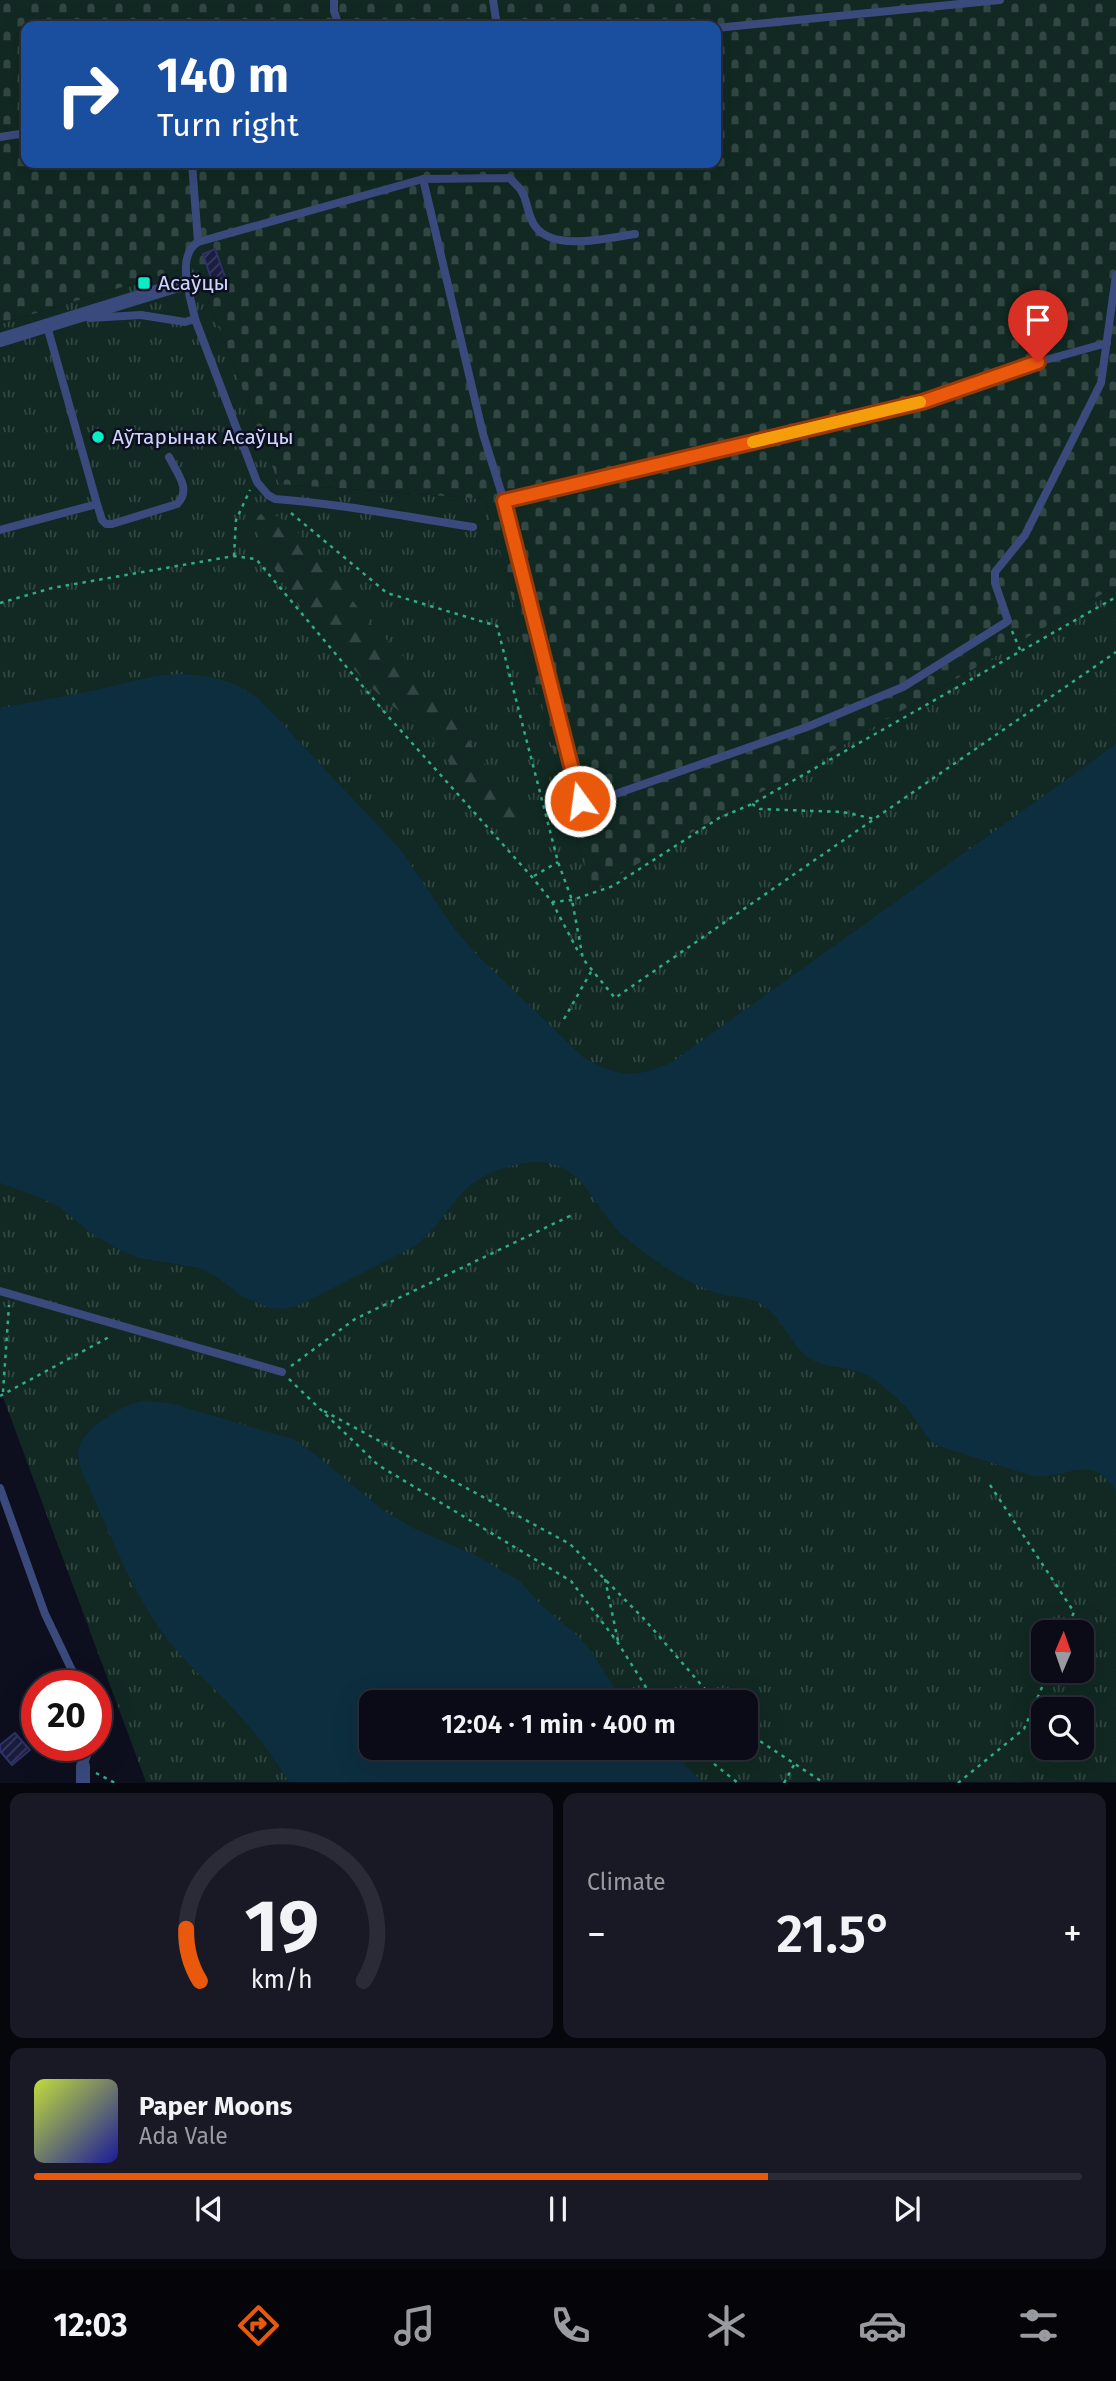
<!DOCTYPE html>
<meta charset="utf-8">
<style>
:root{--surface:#0a0b17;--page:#181924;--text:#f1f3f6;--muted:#999ba1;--line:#2a2b36;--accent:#ea580c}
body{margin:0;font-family:"Fira Sans",sans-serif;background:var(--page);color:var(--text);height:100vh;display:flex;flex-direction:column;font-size:26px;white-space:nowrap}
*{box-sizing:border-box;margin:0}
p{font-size:23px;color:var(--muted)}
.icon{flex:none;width:38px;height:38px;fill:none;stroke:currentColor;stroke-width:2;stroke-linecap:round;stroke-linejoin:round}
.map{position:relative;height:1783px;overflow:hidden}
.panel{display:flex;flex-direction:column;gap:10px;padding:10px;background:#06060d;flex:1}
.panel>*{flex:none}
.banner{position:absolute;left:21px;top:21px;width:700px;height:147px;border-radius:14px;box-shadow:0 7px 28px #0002,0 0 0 2px var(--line);background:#1a4fa0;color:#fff;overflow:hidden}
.needle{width:46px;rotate:2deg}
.controls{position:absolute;left:1031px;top:1620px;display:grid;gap:14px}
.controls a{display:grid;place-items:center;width:63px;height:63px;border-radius:14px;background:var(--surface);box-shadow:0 7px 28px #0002,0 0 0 2px var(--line);font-size:35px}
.speed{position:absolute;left:21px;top:1670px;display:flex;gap:14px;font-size:35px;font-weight:700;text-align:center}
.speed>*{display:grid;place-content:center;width:91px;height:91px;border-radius:50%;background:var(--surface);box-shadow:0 7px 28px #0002,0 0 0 2px var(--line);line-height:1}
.speed .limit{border:10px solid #d22;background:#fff;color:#111}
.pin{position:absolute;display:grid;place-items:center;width:60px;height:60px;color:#fff;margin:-72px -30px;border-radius:50% 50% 50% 0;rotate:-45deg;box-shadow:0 0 7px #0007}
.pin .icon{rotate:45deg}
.me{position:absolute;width:77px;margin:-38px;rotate:346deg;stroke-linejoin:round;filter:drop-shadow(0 0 5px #0008)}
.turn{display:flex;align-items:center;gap:24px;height:147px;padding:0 21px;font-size:32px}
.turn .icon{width:91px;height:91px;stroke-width:2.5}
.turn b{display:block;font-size:49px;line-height:60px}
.big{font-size:52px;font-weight:600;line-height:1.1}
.panel .card{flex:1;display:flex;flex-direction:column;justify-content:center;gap:10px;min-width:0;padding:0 24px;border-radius:14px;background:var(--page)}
.panel .dial{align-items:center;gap:0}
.dial svg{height:182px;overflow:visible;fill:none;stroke:var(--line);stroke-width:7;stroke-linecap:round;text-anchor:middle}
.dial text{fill:var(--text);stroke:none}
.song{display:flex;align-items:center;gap:21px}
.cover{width:84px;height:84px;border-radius:10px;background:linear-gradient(135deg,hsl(70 70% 55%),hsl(240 70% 35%))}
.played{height:7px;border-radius:4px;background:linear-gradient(90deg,var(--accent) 70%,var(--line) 70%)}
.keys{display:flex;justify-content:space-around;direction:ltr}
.heat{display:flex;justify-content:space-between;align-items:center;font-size:38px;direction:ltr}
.panel .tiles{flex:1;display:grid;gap:10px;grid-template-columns:1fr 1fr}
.card:last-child{grid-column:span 2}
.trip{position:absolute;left:359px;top:1690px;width:399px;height:70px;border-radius:14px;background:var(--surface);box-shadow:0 7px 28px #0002,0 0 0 2px var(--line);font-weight:600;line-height:70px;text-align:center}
.dock{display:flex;height:112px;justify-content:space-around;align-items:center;background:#040409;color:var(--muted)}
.dock .icon{width:49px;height:49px}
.dock .selected{color:var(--accent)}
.dock b{font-size:32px;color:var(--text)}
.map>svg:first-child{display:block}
</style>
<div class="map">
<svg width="1116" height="1783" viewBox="0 0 1116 1783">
<defs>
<pattern id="grass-tufts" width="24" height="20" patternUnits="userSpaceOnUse" patternTransform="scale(1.75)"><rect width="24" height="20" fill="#112922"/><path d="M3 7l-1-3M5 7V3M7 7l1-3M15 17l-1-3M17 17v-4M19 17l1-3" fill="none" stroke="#324743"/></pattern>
<pattern id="forest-firs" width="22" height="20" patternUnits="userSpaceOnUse" patternTransform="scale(1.75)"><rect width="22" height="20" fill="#112922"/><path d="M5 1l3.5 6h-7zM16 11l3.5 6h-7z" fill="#324743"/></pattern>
<pattern id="cemetery-stones" width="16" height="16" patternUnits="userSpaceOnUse" patternTransform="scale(1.75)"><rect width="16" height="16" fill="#112922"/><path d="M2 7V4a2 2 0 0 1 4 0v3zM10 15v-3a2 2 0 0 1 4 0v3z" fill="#324743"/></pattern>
<pattern id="building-hatch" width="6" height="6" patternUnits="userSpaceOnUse" patternTransform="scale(1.75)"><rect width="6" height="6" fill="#1a1d40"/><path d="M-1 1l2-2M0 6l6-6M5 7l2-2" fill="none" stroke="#3a3d5c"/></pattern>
</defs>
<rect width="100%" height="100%" fill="#0d0f1f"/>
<path fill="url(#grass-tufts)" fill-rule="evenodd" d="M195,265l84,219 206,15 106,392 525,-305v1196h-970l-146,-393v-1065zM1043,1633h39v38h-39zM371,1703h375v45h-375zM1043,1710h39v38h-39z"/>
<path fill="url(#forest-firs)" d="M264,513l13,3 18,13 77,96 69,69 34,57 14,18 29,27 7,11v9l-3,6 -14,5c-40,-14 -52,-62 -78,-92 -13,-15 -32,-23 -46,-36 -39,-35 -119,-126 -130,-176l5,-8z"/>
<path fill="url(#cemetery-stones)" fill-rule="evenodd" d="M0,0h1116v586l-525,305 -106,-392 -206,-15 -84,-219 -195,59zM26,26h690v137h-690z"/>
<path fill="#0d2e3f" d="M179,674c32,1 56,6 81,26l141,150 52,77 25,29 105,101c34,20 53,22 89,5l444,-318v747c-25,-40 -48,-11 -84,-15l-96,-31c-13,-10 -16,-21 -26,-33 -9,-11 -23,-23 -35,-32 -23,-17 -50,-9 -69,-24 -17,-15 -25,-40 -45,-52 -12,-8 -27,-6 -41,-10 -33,-10 -68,-34 -95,-57 -30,-25 -41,-76 -89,-75 -25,1 -59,13 -76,33 -15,18 -26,36 -45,51l-117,60 -15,3 -14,-1 -26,-11 -28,-21 -16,-8 -60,-10 -21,-9 -23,-13 -36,-29 -18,-9 -41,-15v-475l91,-17 64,-15z
M144,1401l25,2 124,36 18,12 72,59 32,19 60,26 46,27 20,23 37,31 13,15 33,52h-253v45h297l35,34h-414c-15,-24 -31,-47 -51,-68 -24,-27 -52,-49 -73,-78 -37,-49 -57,-110 -84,-166 -2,-7 -4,-15 -2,-22 5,-21 46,-45 65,-47z"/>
<path fill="url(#building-hatch)" stroke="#2d326b" stroke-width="2" d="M215,249l10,28 -13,4 -9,-27z
M15,1733l15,17 -18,15 -12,-14v-6z"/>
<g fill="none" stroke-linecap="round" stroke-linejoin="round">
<path stroke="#32ac83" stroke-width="2.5" stroke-dasharray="3.5 5" stroke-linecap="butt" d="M291,513l96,80 110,33 61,236 14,38 11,59 32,39 501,-346
M234,556l2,-36 14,-30
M0,603l52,-15 182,-32 22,3 130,155 146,163 20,25 20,-2 41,-14 106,-68 33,-14 364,-207
M1012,631l9,21
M752,804l8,5 83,3 32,7
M534,876l24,-14
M552,902l28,53
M564,1019l28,-49
M291,1366l64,-47 217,-104
M289,1379l89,86 193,116 47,62 38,60
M3,1392l6,-87
M0,1396l111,-60
M324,1411l246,133 75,76 72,83
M990,1485l84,127 -9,21
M605,1579l13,62
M746,1732l78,51
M694,1748l44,35
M96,1773l19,10
M784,1783l11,-20
M958,1783l66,-54 25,-58"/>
<path stroke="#3a4a7d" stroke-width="8" d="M334,0v11l5,15
M493,0l4,26
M716,28l284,-28
M0,137l26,-4
M192,163l6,79 225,-63 60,255 21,67 76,300 7,3 220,-77 96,-40 105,-66 -13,-38v-11l30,-37 76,-152 15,-108
M423,179l87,-1c3,4 8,8 11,12 7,11 6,25 14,36 18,26 73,12 100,8
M89,318l52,-3 44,7 10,-3c-4,-21 -20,-63 3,-77
M195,319l62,163 11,13 7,4c67,5 132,18 198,28
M504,501l418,-99 116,-40 69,-19
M97,504l5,16 4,4h6l65,-20c15,-14 0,-31 -8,-47
M0,530l97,-26 -50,-178
M0,1291l282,81
M0,1488l45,126 34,71
M83,1766l8,-21"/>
<path stroke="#3a4a7d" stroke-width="14" d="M0,340l188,-58
M83,1783v-17"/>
</g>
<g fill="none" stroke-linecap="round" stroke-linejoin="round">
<g stroke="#983908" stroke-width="18">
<path id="route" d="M580,801l-76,-300 418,-99 116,-40"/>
</g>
<use href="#route" stroke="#ea580c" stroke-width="12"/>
<path stroke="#f59e0b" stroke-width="12" d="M753,442l167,-40"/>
</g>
<g fill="#09edc5" stroke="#0d0f1f" stroke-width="2.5">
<rect x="137" y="276" width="14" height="14" rx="3.5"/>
<circle cx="98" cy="437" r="7"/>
</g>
<g text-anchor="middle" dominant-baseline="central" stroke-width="5" stroke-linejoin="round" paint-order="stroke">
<g font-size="21" fill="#ced5fd" stroke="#0d0f1f" text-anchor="start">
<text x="158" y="283">Асаўцы</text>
<text x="112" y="437">Аўтарынак Асаўцы</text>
</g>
</g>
</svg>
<div class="controls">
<a><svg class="needle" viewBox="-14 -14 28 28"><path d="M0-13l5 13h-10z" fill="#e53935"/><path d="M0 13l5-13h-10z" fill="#999ba1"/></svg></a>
<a><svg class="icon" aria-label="search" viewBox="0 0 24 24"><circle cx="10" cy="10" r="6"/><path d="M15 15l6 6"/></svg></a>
</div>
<div class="speed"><div class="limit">20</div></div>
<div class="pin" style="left:1038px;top:362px;background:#d93025"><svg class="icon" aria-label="arrive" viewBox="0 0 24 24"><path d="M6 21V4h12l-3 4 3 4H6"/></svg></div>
<svg class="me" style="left:580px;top:801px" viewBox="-20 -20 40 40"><circle r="17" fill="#ea580c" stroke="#fff" stroke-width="3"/><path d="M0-11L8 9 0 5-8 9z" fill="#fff"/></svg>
<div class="trip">12:04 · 1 min · 400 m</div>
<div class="banner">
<div class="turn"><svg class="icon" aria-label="right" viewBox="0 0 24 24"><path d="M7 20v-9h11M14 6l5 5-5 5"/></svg><div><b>140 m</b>Turn right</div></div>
</div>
</div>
<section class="panel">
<div class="tiles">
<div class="card dial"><svg viewBox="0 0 100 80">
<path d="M14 69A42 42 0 1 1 86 69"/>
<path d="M14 69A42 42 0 0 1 8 46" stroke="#ea580c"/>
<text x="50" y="56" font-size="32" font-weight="700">19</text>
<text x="50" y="72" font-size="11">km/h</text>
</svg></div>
<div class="card"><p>Climate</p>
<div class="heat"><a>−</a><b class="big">21.5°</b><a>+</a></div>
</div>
<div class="card">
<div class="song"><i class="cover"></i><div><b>Paper Moons</b><p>Ada Vale</p></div></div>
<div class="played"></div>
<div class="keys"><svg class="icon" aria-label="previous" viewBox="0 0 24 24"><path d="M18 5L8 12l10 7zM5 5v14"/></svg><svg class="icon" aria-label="pause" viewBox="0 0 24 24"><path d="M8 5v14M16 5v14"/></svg><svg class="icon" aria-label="next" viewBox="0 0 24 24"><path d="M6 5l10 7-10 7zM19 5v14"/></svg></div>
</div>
</div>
</section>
<nav class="dock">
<b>12:03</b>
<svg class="icon selected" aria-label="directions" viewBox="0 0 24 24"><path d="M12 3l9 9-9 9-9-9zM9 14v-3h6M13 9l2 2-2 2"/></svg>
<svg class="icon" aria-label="music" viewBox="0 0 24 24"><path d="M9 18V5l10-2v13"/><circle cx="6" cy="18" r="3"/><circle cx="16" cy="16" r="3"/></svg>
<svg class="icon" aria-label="phone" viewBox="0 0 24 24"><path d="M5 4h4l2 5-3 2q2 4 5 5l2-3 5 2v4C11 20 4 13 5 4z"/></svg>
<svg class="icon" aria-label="climate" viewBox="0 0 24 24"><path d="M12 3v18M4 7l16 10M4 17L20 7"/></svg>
<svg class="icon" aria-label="car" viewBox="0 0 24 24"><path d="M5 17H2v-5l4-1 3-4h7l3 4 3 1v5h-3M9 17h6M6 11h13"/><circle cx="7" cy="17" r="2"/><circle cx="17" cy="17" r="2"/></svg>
<svg class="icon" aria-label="filters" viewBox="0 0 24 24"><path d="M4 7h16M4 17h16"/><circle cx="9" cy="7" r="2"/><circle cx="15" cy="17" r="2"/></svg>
</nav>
